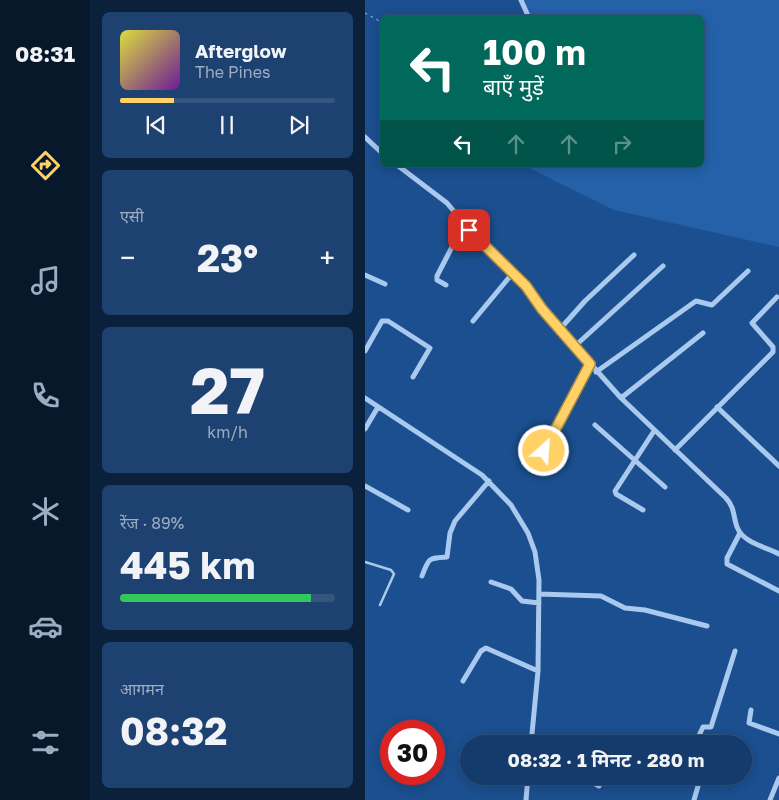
<!DOCTYPE html>
<html lang="hi">
<meta charset="utf-8">
<style>
:root{--surface:#143b6b;--page:#1d4271;--text:#f1f3f6;--muted:#9dadc1;--line:#33557e;--accent:#ffd166}
body{margin:0;font-family:"Golos Text","Noto Sans Devanagari",sans-serif;background:var(--page);color:var(--text);height:100vh;display:flex;flex-direction:column;font-size:19px;white-space:nowrap}
*{box-sizing:border-box;margin:0}
p{font-size:16px;color:var(--muted)}
.icon{flex:none;width:28px;height:28px;fill:none;stroke:currentColor;stroke-width:2;stroke-linecap:round;stroke-linejoin:round}
.map{position:relative;flex:1;overflow:hidden}
.details{display:flex;flex-direction:column;gap:12px;padding:12px;background:#0b203b;width:275px}
.details>*{flex:none}
.banner{position:absolute;left:15px;top:15px;width:324px;height:152px;border-radius:8px;box-shadow:0 2px 12px #0003,0 0 0 1px var(--line);background:#00695c;color:#fff;overflow:hidden}
.speed{position:absolute;left:15px;top:720px;display:flex;gap:10px;font-size:25px;font-weight:700;text-align:center}
.speed>*{display:grid;place-content:center;width:65px;height:65px;border-radius:50%;background:var(--surface);box-shadow:0 2px 12px #0003,0 0 0 1px var(--line);line-height:1}
.speed .limit{border:8px solid #d22;background:#fff;color:#111}
.pin{position:absolute;display:grid;place-items:center;width:42px;height:42px;color:#fff;margin:-21px;border-radius:10px;box-shadow:0 2px 8px #0006}
.me{position:absolute;width:55px;margin:-28px;rotate:26deg;stroke-linejoin:round;filter:drop-shadow(0 0 4px #0008)}
.turn{display:flex;align-items:center;gap:18px;height:105px;padding:0 20px;font-size:22px}
.turn .icon{width:65px;height:65px;stroke-width:2.5}
.turn b{display:block;font-size:35px;line-height:42px}
.lanes{display:flex;align-items:center;height:48px;padding:0 20px;background:#0003;justify-content:center;gap:25px;direction:ltr}
.lanes .off{opacity:.35}
.big{font-size:38px;font-weight:700;line-height:1.1}
.details .tile{flex:1;display:flex;flex-direction:column;justify-content:center;gap:8px;min-width:0;padding:0 18px;border-radius:8px;background:var(--page)}
.details .dial{align-items:center;gap:0}
.dial b{font-size:65px;line-height:1}
.song{display:flex;align-items:center;gap:15px}
.cover{width:60px;height:60px;border-radius:8px;background:linear-gradient(135deg,hsl(60 70% 55%),hsl(280 70% 35%))}
.played{height:5px;border-radius:2px;background:linear-gradient(90deg,var(--accent) 25%,var(--line) 25%)}
.keys{display:flex;justify-content:space-around;direction:ltr}
.heat{display:flex;justify-content:space-between;align-items:center;font-size:28px;direction:ltr}
.charge{height:8px;border-radius:4px;background:linear-gradient(90deg,#34c759 89%,var(--line) 0)}
.trip{position:absolute;left:95px;top:735px;width:292px;height:50px;border-radius:25px;background:var(--surface);box-shadow:0 2px 12px #0003,0 0 0 1px var(--line);font-weight:700;line-height:50px;text-align:center}
main{display:flex;flex:1;min-height:0}
.tab-bar{display:flex;flex-direction:column;width:90px;justify-content:space-around;align-items:center;background:#08182b;color:var(--muted)}
.tab-bar .icon{width:35px;height:35px}
.tab-bar .active{color:var(--accent)}
.tab-bar b{font-size:22px;color:var(--text)}
.map>svg:first-child{display:block}
</style>
<main>
<nav class="tab-bar">
<b>08:31</b>
<svg class="icon active" aria-label="directions" viewBox="0 0 24 24"><path d="M12 3l9 9-9 9-9-9zM9 14v-3h6M13 9l2 2-2 2"/></svg>
<svg class="icon" aria-label="music" viewBox="0 0 24 24"><path d="M9 18V5l10-2v13"/><circle cx="6" cy="18" r="3"/><circle cx="16" cy="16" r="3"/></svg>
<svg class="icon" aria-label="phone" viewBox="0 0 24 24"><path d="M5 4h4l2 5-3 2q2 4 5 5l2-3 5 2v4C11 20 4 13 5 4z"/></svg>
<svg class="icon" aria-label="climate" viewBox="0 0 24 24"><path d="M12 3v18M4 7l16 10M4 17L20 7"/></svg>
<svg class="icon" aria-label="car" viewBox="0 0 24 24"><path d="M5 17H2v-5l4-1 3-4h7l3 4 3 1v5h-3M9 17h6M6 11h13"/><circle cx="7" cy="17" r="2"/><circle cx="17" cy="17" r="2"/></svg>
<svg class="icon" aria-label="filters" viewBox="0 0 24 24"><path d="M4 7h16M4 17h16"/><circle cx="9" cy="7" r="2"/><circle cx="15" cy="17" r="2"/></svg>
</nav>
<section class="details">
<div class="tile">
<div class="song"><i class="cover"></i><div><b>Afterglow</b><p>The Pines</p></div></div>
<div class="played"></div>
<div class="keys"><svg class="icon" aria-label="previous" viewBox="0 0 24 24"><path d="M18 5L8 12l10 7zM5 5v14"/></svg><svg class="icon" aria-label="pause" viewBox="0 0 24 24"><path d="M8 5v14M16 5v14"/></svg><svg class="icon" aria-label="next" viewBox="0 0 24 24"><path d="M6 5l10 7-10 7zM19 5v14"/></svg></div>
</div>
<div class="tile"><p>एसी</p>
<div class="heat"><a>−</a><b class="big">23°</b><a>+</a></div>
</div>
<div class="tile dial"><b>27</b><p>km/h</p></div>
<div class="tile"><p>रेंज · 89%</p><b class="big">445 km</b><div class="charge"></div></div>
<div class="tile"><p>आगमन</p><b class="big">08:32</b></div>
</section>
<div class="map">
<svg width="414" height="800" viewBox="0 0 414 800">
<rect width="100%" height="100%" fill="#1b4f8f"/>
<path fill="#2461a8" d="M155,0h259v247l-165,-37 -91,-45h178v-147l-173,-1z"/>
<g fill="none" stroke-linecap="round" stroke-linejoin="round">
<path stroke="#a9c9ee" stroke-width="1" stroke-dasharray="2.5 4" stroke-linecap="butt" d="M0,13l18,10
M87,18l4,-3"/>
<path stroke="#a9c9ee" stroke-width="2.5" d="M0,562l26,8 3,4 -14,31"/>
<path stroke="#a9c9ee" stroke-width="5" d="M156,0l8,18
M0,137l18,17
M32,165l50,38 24,29 55,54 16,23 79,89 105,100c9,10 7,18 11,29 6,16 29,20 42,27
M0,275l20,9
M81,285l-9,-5v-4l16,-31 16,-15
M108,321l39,-47
M195,329l25,-28 49,-46
M210,346l88,-80
M0,351l17,-30h6l42,27 -17,29
M231,372l100,-71 16,4 36,-34
M0,398l117,77 29,30 17,28 7,19 4,28 -1,91 -7,73
M256,398l82,-65
M352,407l62,59
M230,425l70,62
M0,429l13,-22
M310,450l98,-98v-5l-21,-24 25,-26
M196,461l-17,-11 46,-86
M0,486l43,24
M278,510l-27,-16 -1,-3 39,-60
M375,533l-13,25v6l52,27
M57,576c7,-19 7,-18 25,-19l3,-24 5,-12 34,-40
M126,582l20,7 11,12 17,2
M174,594l62,2 24,12 20,2 62,16
M98,681l18,-30 5,-3 52,23
M386,710l-2,13 30,11
M330,744l8,-17h8l24,-76
M216,776l18,10
M161,800l2,-24
M329,800l7,-24
M405,800l9,-22"/>
</g>
<g fill="none" stroke-linecap="round" stroke-linejoin="round">
<g stroke="#a68842" stroke-width="12">
<path id="route" d="M104,230l57,56 16,23 48,55 -46,87"/>
</g>
<use href="#route" stroke="#ffd166" stroke-width="9"/>
</g>
</svg>
<div class="speed"><div class="limit">30</div></div>
<div class="pin" style="left:104px;top:230px;background:#d93025"><svg class="icon" aria-label="arrive" viewBox="0 0 24 24"><path d="M6 21V4h12l-3 4 3 4H6"/></svg></div>
<svg class="me" style="left:179px;top:451px" viewBox="-20 -20 40 40"><circle r="17" fill="#ffd166" stroke="#fff" stroke-width="3"/><path d="M0-11L8 9 0 5-8 9z" fill="#fff"/></svg>
<div class="trip">08:32 · 1 मिनट · 280 m</div>
<div class="banner">
<div class="turn"><svg class="icon" aria-label="left" viewBox="0 0 24 24"><path d="M17 20v-9H6M10 6l-5 5 5 5"/></svg><div><b>100 m</b>बाएँ मुड़ें</div></div>
<div class="lanes"><svg class="icon" aria-label="left" viewBox="0 0 24 24"><path d="M17 20v-9H6M10 6l-5 5 5 5"/></svg><svg class="icon off" aria-label="ahead" viewBox="0 0 24 24"><path d="M12 20V5M6 11l6-6 6 6"/></svg><svg class="icon off" aria-label="ahead" viewBox="0 0 24 24"><path d="M12 20V5M6 11l6-6 6 6"/></svg><svg class="icon off" aria-label="right" viewBox="0 0 24 24"><path d="M7 20v-9h11M14 6l5 5-5 5"/></svg></div>
</div>
</div>
</main>
